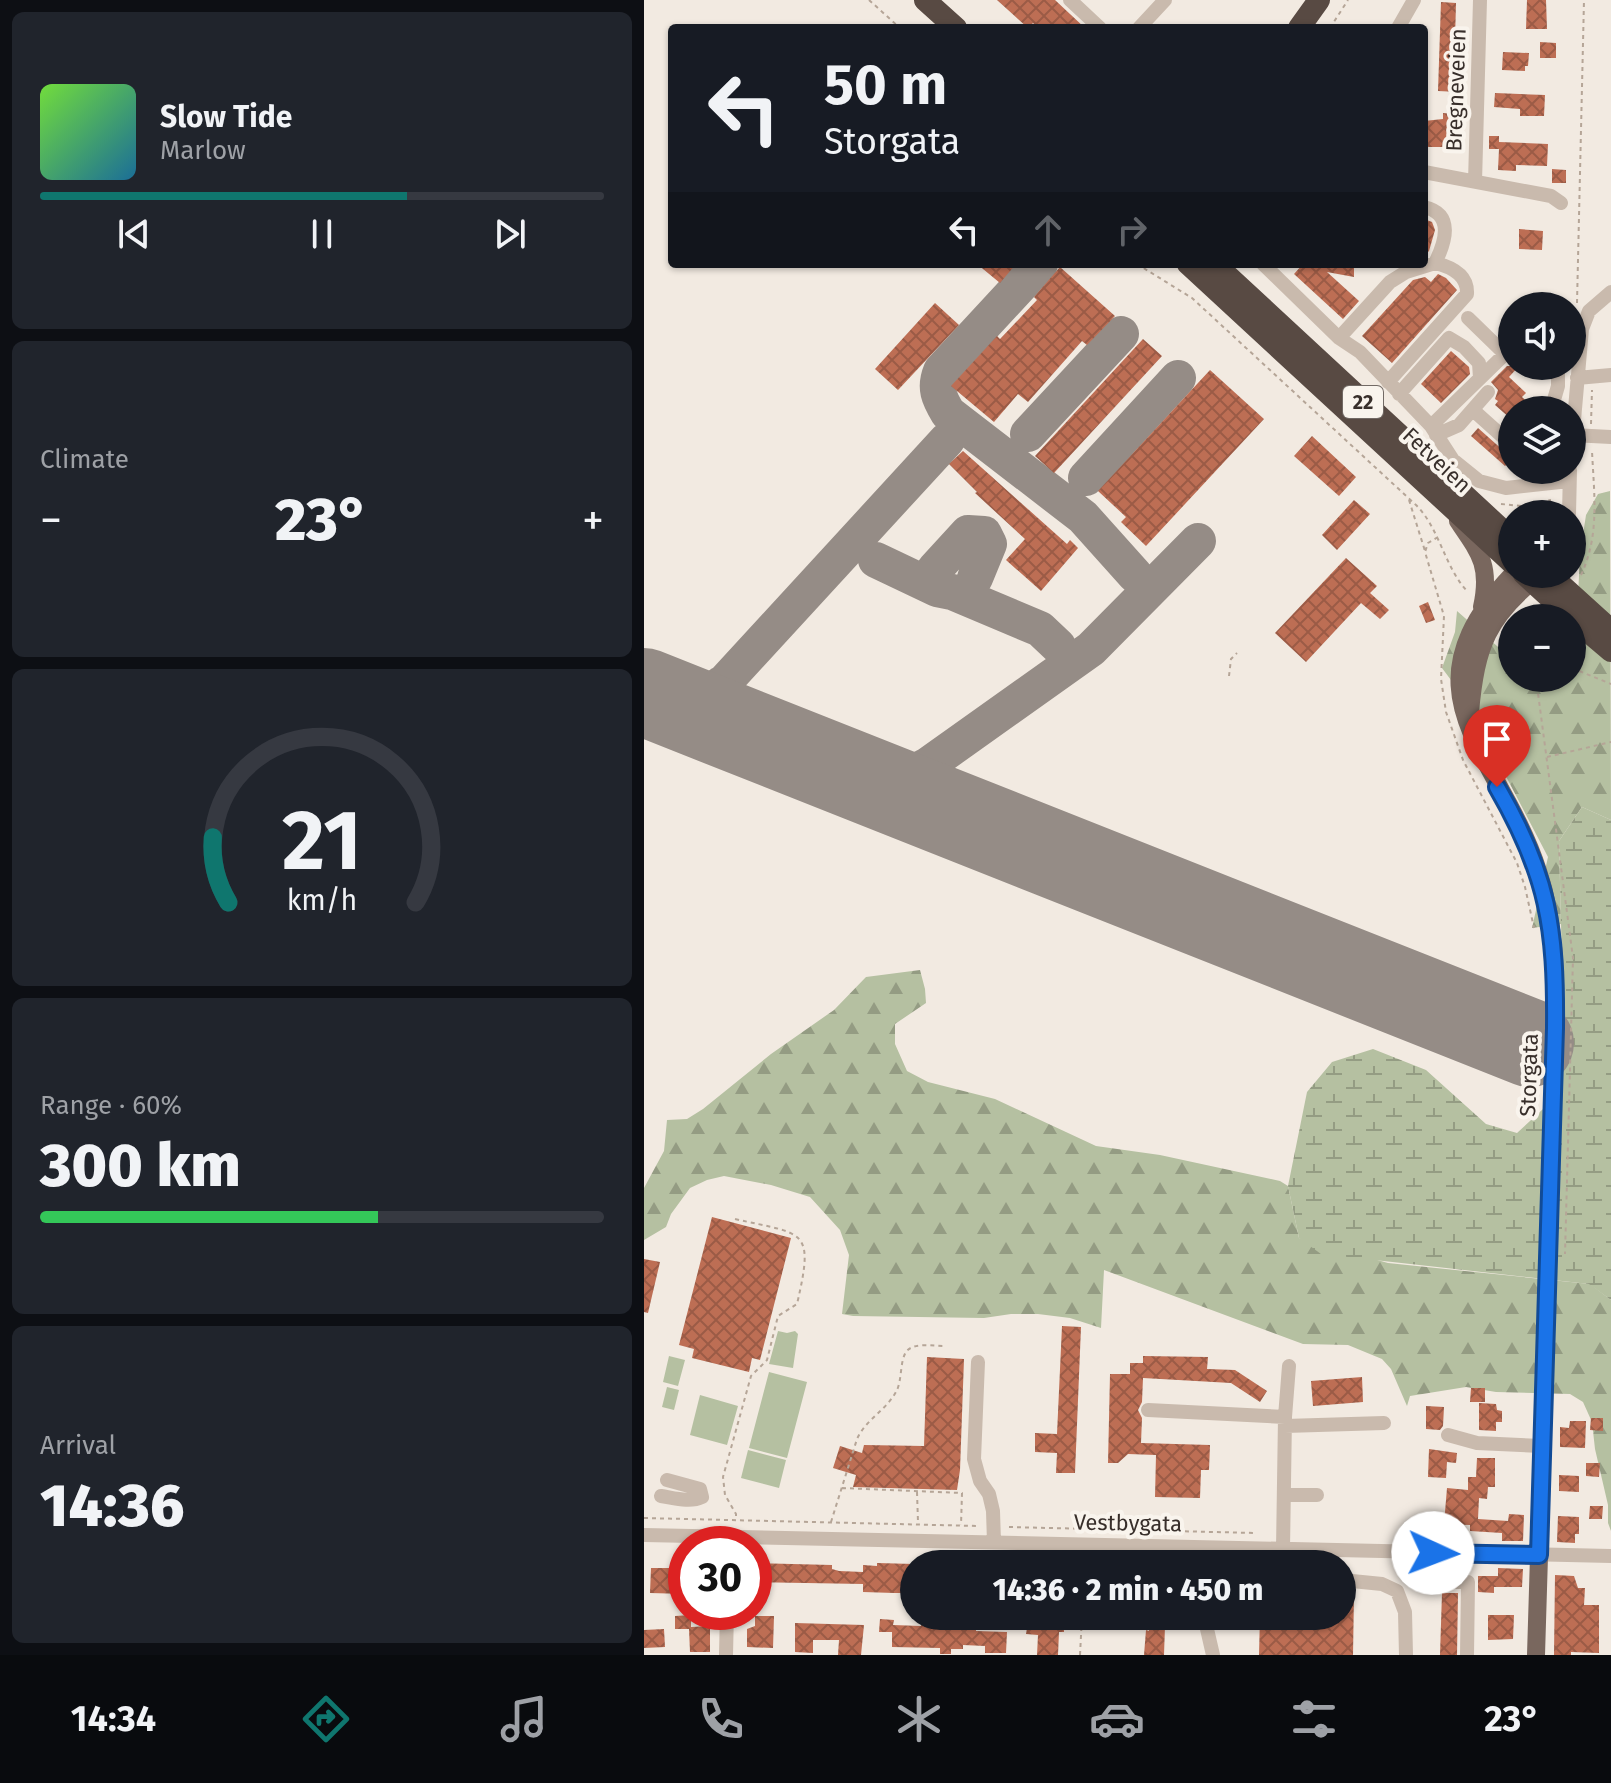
<!DOCTYPE html>
<meta charset="utf-8">
<style>
:root{--surface:#171b24;--page:#20242c;--text:#f1f3f6;--muted:#9ea1a6;--line:#363941;--accent:#0f766e}
body{margin:0;font-family:"Fira Sans",sans-serif;background:var(--page);color:var(--text);height:100vh;display:flex;flex-direction:column;font-size:30px;white-space:nowrap}
*{box-sizing:border-box;margin:0}
p{font-size:26px;color:var(--muted)}
.icon{flex:none;width:44px;height:44px;fill:none;stroke:currentColor;stroke-width:2;stroke-linecap:round;stroke-linejoin:round}
.map{position:relative;flex:1;overflow:hidden}
.sheet{display:flex;flex-direction:column;gap:12px;padding:12px;background:#0d0f14;width:644px}
.sheet>*{flex:none}
.top-card{position:absolute;left:24px;top:24px;width:760px;height:244px;border-radius:8px;box-shadow:0 2px 6px #0004;background:#171b24;color:var(--text);overflow:hidden}
.controls{position:absolute;left:854px;top:292px;display:grid;gap:16px}
.controls a{display:grid;place-items:center;width:88px;height:88px;border-radius:50%;background:var(--surface);box-shadow:0 2px 6px #0004;font-size:40px}
.speed{position:absolute;left:24px;top:1526px;display:flex;gap:16px;font-size:40px;font-weight:700;text-align:center}
.speed>*{display:grid;place-content:center;width:104px;height:104px;border-radius:50%;background:var(--surface);box-shadow:0 2px 6px #0004;line-height:1}
.speed .limit{border:12px solid #d22;background:#fff;color:#111}
.pin{position:absolute;display:grid;place-items:center;width:68px;height:68px;color:#fff;margin:-82px -34px;border-radius:50% 50% 50% 0;rotate:-45deg;box-shadow:0 0 8px #0007}
.pin .icon{rotate:45deg}
.me{position:absolute;width:88px;margin:-44px;rotate:92deg;stroke-linejoin:round;filter:drop-shadow(0 0 6px #0008)}
.turn{display:flex;align-items:center;gap:28px;height:168px;padding:0 24px;font-size:36px}
.turn .icon{width:104px;height:104px;stroke-width:2.5}
.turn b{display:block;font-size:56px;line-height:68px}
.lanes{display:flex;align-items:center;height:76px;padding:0 24px;background:#0003;justify-content:center;gap:40px;direction:ltr}
.lanes .off{opacity:.35}
.big{font-size:60px;font-weight:800;line-height:1.1}
.sheet .widget{flex:1;display:flex;flex-direction:column;justify-content:center;gap:12px;min-width:0;padding:0 28px;border-radius:12px;background:var(--page)}
.sheet .dial{align-items:center;gap:0}
.dial svg{height:208px;overflow:visible;fill:none;stroke:var(--line);stroke-width:7;stroke-linecap:round;text-anchor:middle}
.dial text{fill:var(--text);stroke:none}
.song{display:flex;align-items:center;gap:24px}
.cover{width:96px;height:96px;border-radius:12px;background:linear-gradient(135deg,hsl(100 70% 55%),hsl(200 70% 35%))}
.played{height:8px;border-radius:4px;background:linear-gradient(90deg,var(--accent) 65%,var(--line) 65%)}
.keys{display:flex;justify-content:space-around;direction:ltr}
.heat{display:flex;justify-content:space-between;align-items:center;font-size:44px;direction:ltr}
.charge{height:12px;border-radius:6px;background:linear-gradient(90deg,#34c759 60%,var(--line) 0)}
.trip{position:absolute;left:256px;top:1550px;width:456px;height:80px;border-radius:40px;background:var(--surface);box-shadow:0 2px 6px #0004;font-weight:800;line-height:80px;text-align:center}
.menu{display:flex;height:128px;justify-content:space-around;align-items:center;background:#090b0e;color:var(--muted)}
.menu .icon{width:56px;height:56px}
.menu .active{color:var(--accent)}
.menu b{font-size:36px;color:var(--text)}
main{display:flex;flex:1;min-height:0}
.map>svg:first-child{display:block}
</style>
<main>
<section class="sheet">
<div class="widget">
<div class="song"><i class="cover"></i><div><b>Slow Tide</b><p>Marlow</p></div></div>
<div class="played"></div>
<div class="keys"><svg class="icon" aria-label="previous" viewBox="0 0 24 24"><path d="M18 5L8 12l10 7zM5 5v14"/></svg><svg class="icon" aria-label="pause" viewBox="0 0 24 24"><path d="M8 5v14M16 5v14"/></svg><svg class="icon" aria-label="next" viewBox="0 0 24 24"><path d="M6 5l10 7-10 7zM19 5v14"/></svg></div>
</div>
<div class="widget"><p>Climate</p>
<div class="heat"><a>−</a><b class="big">23°</b><a>+</a></div>
</div>
<div class="widget dial"><svg viewBox="0 0 100 80">
<path d="M14 69A42 42 0 1 1 86 69"/>
<path d="M14 69A42 42 0 0 1 8 44" stroke="#0f766e"/>
<text x="50" y="56" font-size="32" font-weight="700">21</text>
<text x="50" y="72" font-size="11">km/h</text>
</svg></div>
<div class="widget"><p>Range · 60%</p><b class="big">300 km</b><div class="charge"></div></div>
<div class="widget"><p>Arrival</p><b class="big">14:36</b></div>
</section>
<div class="map">
<svg width="967" height="1655" viewBox="0 0 967 1655">
<defs>
<pattern id="forest-firs" width="22" height="20" patternUnits="userSpaceOnUse" patternTransform="scale(2)"><rect width="22" height="20" fill="#b5c0a1"/><path d="M5 1l3.5 6h-7zM16 11l3.5 6h-7z" fill="#949c83"/></pattern>
<pattern id="wetland-marsh" width="20" height="14" patternUnits="userSpaceOnUse" patternTransform="scale(2)"><rect width="20" height="14" fill="#b5c0a1"/><path d="M1 5h8M5 5V1M11 12h8M15 12V8" fill="none" stroke="#949c83"/></pattern>
<pattern id="building-cross-hatch" width="8" height="8" patternUnits="userSpaceOnUse" patternTransform="scale(2)"><rect width="8" height="8" fill="#bd6e54"/><path d="M0 0l8 8M0 8l8-8" fill="none" stroke="#9b5b46"/></pattern>
</defs>
<rect width="100%" height="100%" fill="#f2eae1"/>
<path fill="url(#forest-firs)" d="M966,491l1,329 -29,-13 -23,34 2,83 -29,4 16,-71 -50,-96 -12,-34 -44,-59 13,-36 2,-21 48,42 7,3v22h60v-34l4,-5 4,-85 6,-39 12,-21z
M276,970l5,19 1,14 -31,21v20l12,27 21,11 67,17 101,47 64,9 120,26 8,5 11,52 89,25 202,21 21,16v231l-3,-8v-18l-13,-56 -3,-27 -9,-20 -13,-8 -74,-2 -30,-5 -56,9 -3,10 -16,-37 -9,-10 -34,-14 -45,-1 -199,-74 -3,58 -31,-10 -32,-4h-27l-27,4 -131,-2 -11,-2 7,-59 -9,-25 -30,-33 -39,-12 -47,-9 -17,4 -17,8 -19,26 -5,13 -22,13v-52l20,-37 3,-31 20,-1 16,-10 68,-55 63,-44 32,-33z"/>
<path fill="url(#wetland-marsh)" d="M938,807l29,13v480l-22,-16 -268,-30 -22,-16 -11,-52 19,-94 25,-30 41,-13 53,21 60,54 31,9 26,-24 19,-144 -3,-124z"/>
<path fill="#b5c0a1" d="M134,1331l9,2 8,-2 3,3 -5,34 -24,-4z
M25,1356l16,4 -7,26 -15,-4z
M125,1372l38,10 -20,76 -38,-10z
M23,1387l12,3 -5,20 -12,-3z
M56,1395l38,11 -11,39 -37,-10z
M104,1450l38,10 -7,28 -38,-10z"/>
<g fill="none" stroke-linecap="round" stroke-linejoin="round">
<path stroke="#958c86" stroke-width="36" d="M396,264l-99,107c-7,17 -2,27 7,42l135,104 52,58
M384,434l93,-100
M442,478l92,-100
M232,560l61,29 15,3 88,37 18,17
M291,569l33,-36 16,1 5,10 -14,34
M77,684c-6,27 0,31 22,47
M26,702l25,3 14,-6 238,-259
M284,765l163,-116 107,-108
M222,780l24,5 38,-20 -10,17 4,13 16,14"/>
<path stroke="#958c86" stroke-width="88" d="M0,692l886,351"/>
</g>
<path fill="url(#building-cross-hatch)" d="M353,0h58l30,28h-47l-5,-5 -5,5z
M883,0h19l1,29h-21z
M797,2l15,1 -1,38h4l-1,51 -20,-1z
M896,42l16,1v15h-16z
M859,52l26,1 -1,13h-3v5l-23,-1z
M851,93l50,2 -1,21h-24v-7l-26,-2z
M799,113l11,1 -1,33h-29v-26l19,-2z
M845,136h10v6l49,2 -1,22 -31,-1v6l-18,-1 1,-21h-10z
M908,169l14,1v13h-14z
M780,219l8,3 3,8 -6,21 -5,5z
M875,229l24,2 -1,19 -23,-1z
M333,264h39l-16,19z
M659,264h51v13l-27,-5 32,29 -16,18 -49,-45z
M416,267l55,49 -28,29 -5,-4 -54,61 -10,-8 -24,28 -43,-36 46,-50 3,3 37,-39 -3,-3z
M794,274l8,4 11,12 -65,73 -30,-27 51,-56 12,-3 6,5z
M291,303l24,22 -61,65 -23,-21z
M499,339l19,17 -108,117 -19,-17z
M807,351l18,16 1,7 -29,29 -20,-19z
M863,366h12l-10,11 17,16 -4,4 14,13h-24v22l-7,-7 6,-6 -16,-14 3,-4 -3,-2 3,-9 -7,-8z
M566,370l54,49 -118,127 -25,-24 5,-5 -28,-26z
M834,428l27,24 7,3v4l-7,7 -34,-30z
M668,436l44,41 -17,19 -45,-40z
M319,451l104,93 3,-4 8,8 -37,43 -35,-31 19,-21 -50,-46 2,-1 -28,-28z
M710,500l16,14 -33,36 -15,-15z
M702,558l31,28 -7,7 19,17 -9,9 -19,-16 -55,59 -31,-29z
M784,602l7,18 -9,3 -7,-17z
M68,1217l79,21 -31,122 -8,-2 -3,14 -57,-14 2,-9 -15,-4z
M0,1259l16,3 -12,51 -4,-1z
M418,1326l19,1 -6,146h-19l1,-20 -22,-1v-19l22,1z
M499,1356l65,1 -1,12 28,1 32,21 -7,11 -29,-19 -88,-5 -1,24 -4,8 4,8 -1,25 69,2 -1,25h-8l-1,28 -45,-1 1,-42 -28,-1 -10,9h-10l2,-89h20v-11h13z
M283,1357l37,2 -4,111 -3,20 -104,-3 3,-12 -23,-7 7,-22 22,7 2,-8 60,1z
M718,1377l1,25 -50,4 -2,-25z
M827,1388h14v14h-15z
M835,1403l17,1 1,6 5,1v11h-6v9l-17,-1z
M782,1406l18,1 -1,19 -3,4 -14,-1z
M947,1418h12v13l-13,-1z
M926,1421h16l-1,27 -25,-1v-20l9,1z
M785,1449l28,4 -1,10 -9,-1 -1,16 -18,-1z
M833,1458h18v29h-7l-1,12 -8,-1 -1,21 30,2 1,-7 15,1 -1,26h-21v-8l-32,-2v-6l-26,-1 3,-36 21,2v-13h8z
M942,1463h14l-1,14 -13,-1z
M915,1475l20,1v16l-20,-1z
M946,1506h13l-1,13h-13z
M914,1516l21,1v17h-4v9l-18,-1z
M110,1563l78,2v4l7,2 24,1v-7l14,1v-3l37,1v22l-9,-1 -1,8h-10l-31,-1v-8l-109,-2z
M7,1568h35v26l-36,-1z
M854,1568l25,1 -1,18h-28v6l-16,-1v-16h20z
M911,1575l19,1 4,12h7l-1,17h15v48l-28,-1v3h-17z
M798,1593h16l-1,62h-17z
M698,1594h12l-1,61h-94l1,-39h82z
M47,1615v12l19,-1v26h-20l-1,-23h-14v-13z
M844,1615h26l-1,24 -25,1z
M111,1616h19l-1,32 -26,-1v-18l8,-3z
M385,1616h35v16h-5l-1,23h-21l1,-20 -12,-1z
M236,1619l14,1 -1,5 28,1v-7l55,1v11l31,1 -1,21h-21v-7l-22,-1v4h-12v5h-11v-6l-48,-1v-15h-13z
M151,1623l69,2 -3,30h-23l1,-15h-26v13l-18,-1z
M505,1625l16,1 -1,29h-20l2,-25 3,1z
M20,1629l1,18 -21,1v-18z"/>
<g fill="none" stroke-linecap="round" stroke-linejoin="round">
<path stroke="#b5a597" stroke-width="2" stroke-dasharray="4 4" stroke-linecap="butt" d="M225,0l31,28
M686,28l18,-28
M493,264l55,34 224,207c24,24 28,61 51,86
M933,303l7,-303
M947,424l1,-34
M765,500l16,51
M857,504l21,2 29,-6
M794,537l-10,6 -3,9 19,64 -3,63 5,33 17,48 54,103 8,24 9,41
M937,575c19,-40 13,-81 11,-124
M865,632l3,2
M928,668l39,16
M585,676l2,-17 6,-6
M892,678l37,280 -8,296
M903,757l64,-15
M91,1219c69,16 80,8 62,85l-19,12 -11,44 -16,16 -28,101 2,18 11,19v5
M198,1488l120,5 -1,32
M273,1492l1,30
M0,1518l335,8
M187,1522l26,-83c9,-20 30,-29 40,-49 5,-11 3,-29 9,-38 7,-10 27,-6 37,-6
M365,1527l246,6
M436,1655l2,-39"/>
<path stroke="#c9baad" stroke-width="14" d="M426,0l30,28
M495,28l26,-28
M754,28l16,-28
M780,172l127,24 10,7
M831,182l5,-182
M619,264l76,74 21,14 71,74 22,34 26,21 27,7 63,-7
M695,338l51,-56 16,-10 29,-9c10,-20 20,-49 -11,-56
M933,378l34,-3
M744,382l79,-88c1,-19 -15,-27 -32,-31
M755,394l50,-56 15,9 15,16 1,15
M829,410l39,35
M907,410l7,-24v-20
M787,426l74,-72 -37,-36
M792,435l23,-10 29,-33
M928,435l39,2
M928,443l10,-114 7,-18 22,-19
M925,514l1,-44
M334,1362l-4,97 6,22 9,13 4,17 1,31
M504,1410l137,7
M641,1426l99,-3
M804,1435l29,8 64,3
M640,1495h33
M17,1496c13,2 29,7 41,1l-2,-8 -33,-9
M0,1535l967,21
M639,1549l2,-132 4,-51
M698,1580l40,4 15,7 8,21 1,43
M789,1582h35l-1,73
M560,1616l9,39
M82,1655l1,-43"/>
<path stroke="#79675e" stroke-width="18" d="M814,521c22,32 33,45 24,86
M869,574c-116,121 -13,178 25,297 17,51 18,104 17,157l-19,627
M826,712c6,-66 17,-96 71,-138"/>
<path stroke="#584a43" stroke-width="22" d="M281,0l31,28
M655,28l20,-28
M544,264l324,299
M571,264l297,275
M880,574l48,44
M905,574l62,56
M928,618l39,33"/>
</g>
<g fill="none" stroke-linecap="round" stroke-linejoin="round">
<g stroke="#114b97" stroke-width="20">
<path id="route" d="M789,1553l106,2 16,-527c1,-100 -7,-153 -58,-241"/>
</g>
<use href="#route" stroke="#1a73e8" stroke-width="14"/>
</g>
<g text-anchor="middle" dominant-baseline="central" stroke-width="8" stroke-linejoin="round" paint-order="stroke">
<rect fill="#f9f4ed" stroke="#726a65" stroke-width="2" x="699" y="386" width="40" height="32" rx="6"/>
<g font-size="20" font-weight="bold" fill="#382f2b">
<text x="719" y="402">22</text>
</g>
<g font-size="22" fill="#382f2b" stroke="#f9f4ed">
<text transform="translate(812 90) rotate(-88)">Bregneveien</text>
<text transform="translate(793 460) rotate(43)">Fetveien</text>
<text transform="translate(885 1075) rotate(-88)">Storgata</text>
<text transform="translate(484 1523) rotate(1)">Vestbygata</text>
</g>
</g>
</svg>
<div class="controls">
<a><svg class="icon" aria-label="sound" viewBox="0 0 24 24"><path d="M4 9h4l5-4v14l-5-4H4zM17 9q2 3 0 6"/></svg></a>
<a><svg class="icon" aria-label="layers" viewBox="0 0 24 24"><path d="M12 4l9 5-9 5-9-5zM3 14l9 5 9-5"/></svg></a>
<a>+</a>
<a>−</a>
</div>
<div class="speed"><div class="limit">30</div></div>
<div class="pin" style="left:853px;top:787px;background:#d93025"><svg class="icon" aria-label="arrive" viewBox="0 0 24 24"><path d="M6 21V4h12l-3 4 3 4H6"/></svg></div>
<svg class="me" style="left:789px;top:1553px" viewBox="-20 -20 40 40"><circle r="19" fill="#fff"/><path d="M0-13L10 11 0 6-10 11z" fill="#1a73e8"/></svg>
<div class="trip">14:36 · 2 min · 450 m</div>
<div class="top-card">
<div class="turn"><svg class="icon" aria-label="left" viewBox="0 0 24 24"><path d="M17 20v-9H6M10 6l-5 5 5 5"/></svg><div><b>50 m</b>Storgata</div></div>
<div class="lanes"><svg class="icon" aria-label="left" viewBox="0 0 24 24"><path d="M17 20v-9H6M10 6l-5 5 5 5"/></svg><svg class="icon off" aria-label="ahead" viewBox="0 0 24 24"><path d="M12 20V5M6 11l6-6 6 6"/></svg><svg class="icon off" aria-label="right" viewBox="0 0 24 24"><path d="M7 20v-9h11M14 6l5 5-5 5"/></svg></div>
</div>
</div>
</main>
<nav class="menu">
<b>14:34</b>
<svg class="icon active" aria-label="directions" viewBox="0 0 24 24"><path d="M12 3l9 9-9 9-9-9zM9 14v-3h6M13 9l2 2-2 2"/></svg>
<svg class="icon" aria-label="music" viewBox="0 0 24 24"><path d="M9 18V5l10-2v13"/><circle cx="6" cy="18" r="3"/><circle cx="16" cy="16" r="3"/></svg>
<svg class="icon" aria-label="phone" viewBox="0 0 24 24"><path d="M5 4h4l2 5-3 2q2 4 5 5l2-3 5 2v4C11 20 4 13 5 4z"/></svg>
<svg class="icon" aria-label="climate" viewBox="0 0 24 24"><path d="M12 3v18M4 7l16 10M4 17L20 7"/></svg>
<svg class="icon" aria-label="car" viewBox="0 0 24 24"><path d="M5 17H2v-5l4-1 3-4h7l3 4 3 1v5h-3M9 17h6M6 11h13"/><circle cx="7" cy="17" r="2"/><circle cx="17" cy="17" r="2"/></svg>
<svg class="icon" aria-label="filters" viewBox="0 0 24 24"><path d="M4 7h16M4 17h16"/><circle cx="9" cy="7" r="2"/><circle cx="15" cy="17" r="2"/></svg>
<b>23°</b>
</nav>
